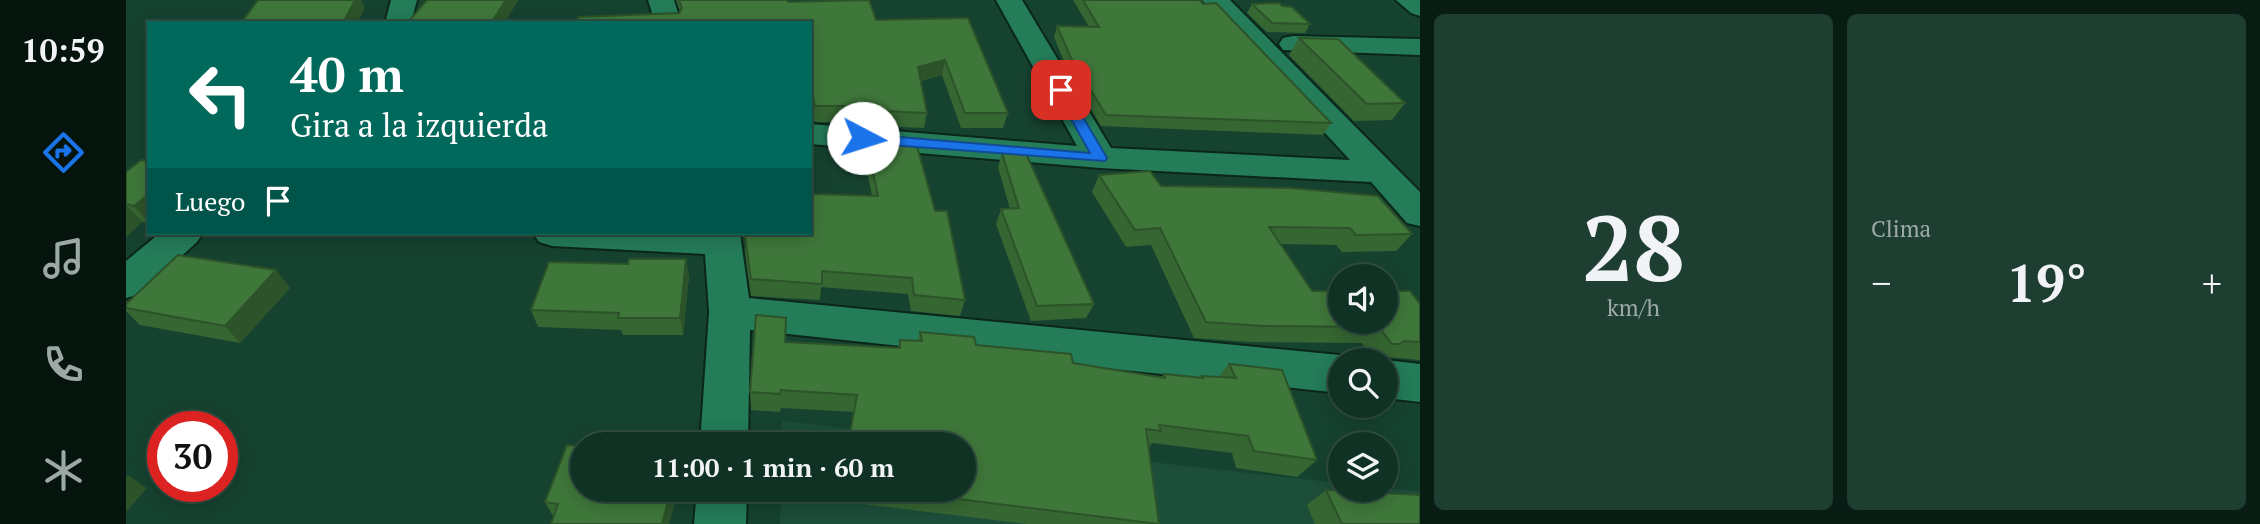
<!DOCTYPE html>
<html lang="es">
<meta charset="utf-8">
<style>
:root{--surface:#103224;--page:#1e3e31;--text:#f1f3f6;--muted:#9caaa6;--line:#304d41;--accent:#1a73e8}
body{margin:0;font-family:"PT Serif",serif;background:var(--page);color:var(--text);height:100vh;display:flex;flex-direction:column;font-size:26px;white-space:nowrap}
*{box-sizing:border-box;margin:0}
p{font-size:23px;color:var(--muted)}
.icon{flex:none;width:38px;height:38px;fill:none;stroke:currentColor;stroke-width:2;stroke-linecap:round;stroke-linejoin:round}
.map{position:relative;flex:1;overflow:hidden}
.drawer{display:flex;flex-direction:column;gap:14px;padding:14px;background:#091c14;width:840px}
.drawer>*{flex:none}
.top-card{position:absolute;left:21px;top:21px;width:665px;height:214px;border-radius:0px;box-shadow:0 4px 18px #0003,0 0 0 2px var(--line);background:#00695c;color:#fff;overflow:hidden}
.controls{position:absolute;left:1202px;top:264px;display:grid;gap:14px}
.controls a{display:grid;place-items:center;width:70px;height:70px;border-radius:50%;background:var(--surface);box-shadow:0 4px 18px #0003,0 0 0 2px var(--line);font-size:35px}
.speed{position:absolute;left:21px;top:411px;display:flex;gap:14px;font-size:35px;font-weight:700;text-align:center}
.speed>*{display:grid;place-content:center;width:91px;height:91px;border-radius:50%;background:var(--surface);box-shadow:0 4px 18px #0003,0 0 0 2px var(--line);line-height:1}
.speed .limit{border:10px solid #d22;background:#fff;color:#111}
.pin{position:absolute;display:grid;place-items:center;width:60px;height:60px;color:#fff;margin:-30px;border-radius:14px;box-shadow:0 4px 10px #0006}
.me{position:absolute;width:77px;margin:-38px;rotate:95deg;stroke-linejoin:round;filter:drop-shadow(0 0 5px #0008)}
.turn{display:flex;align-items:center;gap:24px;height:147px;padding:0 28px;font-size:32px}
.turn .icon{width:91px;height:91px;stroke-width:2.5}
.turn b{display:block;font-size:49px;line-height:60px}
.then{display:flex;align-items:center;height:66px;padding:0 28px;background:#0003;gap:14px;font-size:26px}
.big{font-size:52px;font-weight:700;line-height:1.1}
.drawer .card{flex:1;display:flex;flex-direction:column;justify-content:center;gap:10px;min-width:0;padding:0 24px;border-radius:10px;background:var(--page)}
.drawer .dial{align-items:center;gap:0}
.dial b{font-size:91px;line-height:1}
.heat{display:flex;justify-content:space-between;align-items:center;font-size:38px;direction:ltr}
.drawer .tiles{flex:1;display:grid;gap:14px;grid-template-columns:repeat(2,1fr)}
.trip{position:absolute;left:444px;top:432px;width:406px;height:70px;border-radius:35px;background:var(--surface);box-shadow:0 4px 18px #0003,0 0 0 2px var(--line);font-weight:700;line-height:70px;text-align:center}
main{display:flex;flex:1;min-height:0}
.menu{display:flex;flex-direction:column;width:126px;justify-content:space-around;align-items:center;background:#06140e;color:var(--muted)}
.menu .icon{width:49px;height:49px}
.menu .active{color:var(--accent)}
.menu b{font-size:32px;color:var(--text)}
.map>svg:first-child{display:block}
</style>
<main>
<nav class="menu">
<b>10:59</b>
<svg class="icon active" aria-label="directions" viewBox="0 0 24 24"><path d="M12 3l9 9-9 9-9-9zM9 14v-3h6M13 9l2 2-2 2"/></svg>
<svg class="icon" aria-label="music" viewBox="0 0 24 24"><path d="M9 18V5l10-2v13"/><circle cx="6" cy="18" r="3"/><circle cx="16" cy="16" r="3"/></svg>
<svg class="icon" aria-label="phone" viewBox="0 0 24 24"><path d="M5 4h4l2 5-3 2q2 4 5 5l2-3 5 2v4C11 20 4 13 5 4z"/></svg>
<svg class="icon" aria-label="climate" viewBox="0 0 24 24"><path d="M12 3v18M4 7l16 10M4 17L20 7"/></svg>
</nav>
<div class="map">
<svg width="1294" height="524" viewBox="0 0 1294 524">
<rect width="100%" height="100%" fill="#164230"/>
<path fill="#1c4e39" d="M656,421l558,62v7l46,-2 34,4v32h-640l1,-34h183v-46h-182z"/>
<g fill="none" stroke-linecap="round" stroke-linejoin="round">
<g stroke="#0b261a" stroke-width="4">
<path id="minor" d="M265,0h26l-6,23h-26z
M522,0h26l7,23h-26z
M870,0h26l89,148 239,12 -148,-160h28l190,192v34l-13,-3 -36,-41 -271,-14 -290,-24v-20l267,22z
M1270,0h24v16l-9,-3z
M1167,36l127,3v16l-137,-5 -4,-6 4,-6z
M34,233h43l-6,9 -57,52 -14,4v-37z
M407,233h207l9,65 591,57 14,5h-14v33l-590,-63 -2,114h-48l9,-132 -4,-58 -153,-8 -13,-4z
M1259,360h1l34,4v38l-34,-4z
M571,490h50l-1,34h-52z"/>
</g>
<use href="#minor" fill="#247c59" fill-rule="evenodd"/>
</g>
<path fill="#366632" d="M550,0h111l1,2 88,18 92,-2 40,95 -5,15h-42l-19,-53 -21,6 6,32 -3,15 -66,-3v-3h-43l-5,-19v-80l-131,-10 1,-2z
M947,0h127l131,123 -8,12 -222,-9 -34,-57 -13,-32 3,-11 32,1z
M1126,4l30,2 28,18 -5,9 -38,-1 -20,-19z
M1173,38l106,65 -13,17 -38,1 -65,-66z
M739,135l70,76 30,89 -5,16 -49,-5 -3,-17 -87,-7 -1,13 -69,-4 -6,-43v-16l127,-41 -9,-45z
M876,153l92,151 -8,14 -55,3 -35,-97 5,-15h9l-12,-42z
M23,161v62l-7,-1 -16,15v-65z
M973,175l313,59 -16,17 -54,1 -6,-7 -55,-1 31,47 108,13v56l-34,-3 -3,3h-9l-12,-17 -113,-1 -55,-4 -43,-93 -25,2 -34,-55z
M150,270l14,18 -50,55 -100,-18 -14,-14v-7z
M563,276l-6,59h-60l-2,-5 -83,-3 -7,-17z
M794,332l56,13 97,18 88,14 3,-3 37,4 1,-2 16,1 11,-13 88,96 -20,17 -61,-9 -4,-15 -80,-10 -3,4 10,77h-133l-187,-23 1,-11h124l-110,-78 -73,-4 -1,4 -29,-2 -1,-18 148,-44 2,-8 18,1z
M552,490l-9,34h-118l2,-8 -8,-14z
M1200,490l94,34h-105l-8,-19z"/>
<path fill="#2c5329" d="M220,0h15l4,8 -8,15h-14z
M380,0h13l-15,23h-13z
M819,60l-3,15 -27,7 3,-15z
M23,194v28l-15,-16z
M0,205l16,17 -16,15z
M560,259l3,17 -6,59 -3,-17z
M150,270l14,18 -50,55 -15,-17z
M2,475l19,13 -21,24v-35z
M545,490h7l-9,34h-7z"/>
<path fill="#3f773a" stroke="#2c5329" stroke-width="2" d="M132,0h97l-12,23h-102z
M301,0h79l-15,23h-84z
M553,0h108l1,2 81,-2 7,20 92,-2 40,95h-43l-20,-53 -27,7 9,46 -67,-3 -1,-4h-44l-5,-22v-61h-232v-6l101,-4 3,-5z
M957,0h117l3,4 13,-1 115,120 -225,-8 -35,-57 -14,-32 42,1z
M1153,3l3,3 10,1 18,17 -38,-1 -20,-19z
M1173,38l39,1 67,64 -38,1z
M739,135l50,4 20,72h12l18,89 -51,-5 -2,-17 -90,-7v13l-71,-5 -6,-42v-4h65v-39l68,2z
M888,148l10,1 70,155 -57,2 -36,-97 18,-1 -17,-55z
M15,160l8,1v33l-15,12 -8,-2v-32z
M1024,171l11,15 129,2 88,8 34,38 -56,1 -6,-7 -81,-1 43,64h28v31h46v-31h24l10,13v38l-16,-1 -4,3h-8l-13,-17 -116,-1 -57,-4 -46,-94 -25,2 -36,-55z
M52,255l98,15 -51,56 -99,-18v-4z
M503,259h57l-6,59h-62l1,-5 -88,-3 18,-48 79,2z
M630,315l30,3 -1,24 115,6v-8l22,1 -2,-9 54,5 2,8 95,9 2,9 92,15 -1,-4 39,4 -1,-2 34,2 -7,-14 53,6 35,90 -63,-9 -6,-15 -89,-11 2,6 -15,-2 13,95 -273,-34h78v-46h-116l9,-49 -76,-5 -1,4 -30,-2z
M441,445l16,2v43h88l-9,34h-111l7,-20 -13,-2z
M1200,490l94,5v29h-78z"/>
<path fill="#1a73e8" stroke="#114b97" stroke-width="2" d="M935,87l6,3 40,68 -2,3 -242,-18 -7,-5 7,-4 227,19 -35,-63z"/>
</svg>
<div class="controls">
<a><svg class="icon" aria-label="sound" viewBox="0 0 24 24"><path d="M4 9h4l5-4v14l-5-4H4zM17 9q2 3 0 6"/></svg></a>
<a><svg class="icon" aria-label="search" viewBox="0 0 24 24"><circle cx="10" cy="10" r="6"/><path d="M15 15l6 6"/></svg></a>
<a><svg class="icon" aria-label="layers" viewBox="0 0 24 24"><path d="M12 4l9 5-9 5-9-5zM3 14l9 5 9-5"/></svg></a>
</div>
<div class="speed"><div class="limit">30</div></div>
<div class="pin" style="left:935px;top:90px;background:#d93025"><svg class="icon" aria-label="arrive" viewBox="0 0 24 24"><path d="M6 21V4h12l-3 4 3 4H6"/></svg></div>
<svg class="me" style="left:737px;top:138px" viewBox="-20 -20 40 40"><circle r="19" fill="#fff"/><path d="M0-13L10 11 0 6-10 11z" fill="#1a73e8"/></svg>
<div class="trip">11:00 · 1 min · 60 m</div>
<div class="top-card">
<div class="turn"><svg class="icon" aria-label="left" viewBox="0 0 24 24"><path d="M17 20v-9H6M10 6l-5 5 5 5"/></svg><div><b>40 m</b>Gira a la izquierda</div></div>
<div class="then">Luego<svg class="icon" aria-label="arrive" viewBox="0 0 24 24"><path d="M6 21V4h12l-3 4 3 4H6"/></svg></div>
</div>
</div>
<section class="drawer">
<div class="tiles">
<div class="card dial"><b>28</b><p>km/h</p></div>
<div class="card"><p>Clima</p>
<div class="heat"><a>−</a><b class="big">19°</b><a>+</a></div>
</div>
</div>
</section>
</main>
